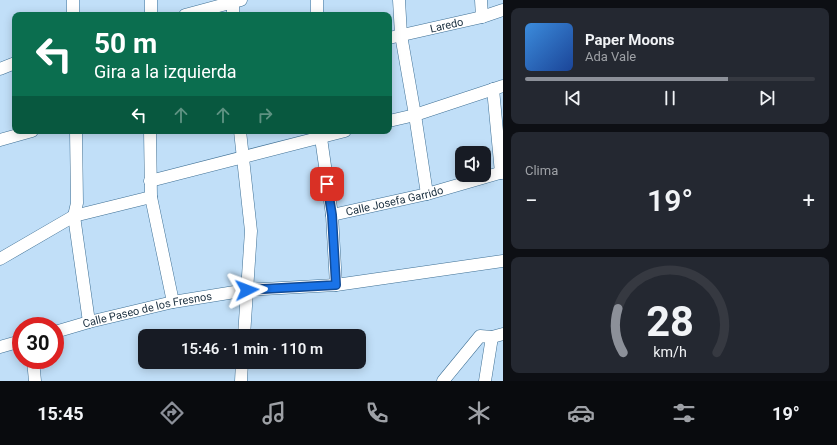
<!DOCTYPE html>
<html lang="es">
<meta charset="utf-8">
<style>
:root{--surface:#171b24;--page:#242831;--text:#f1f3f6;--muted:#9ea1a6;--line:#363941;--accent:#8c9099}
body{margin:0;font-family:Roboto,sans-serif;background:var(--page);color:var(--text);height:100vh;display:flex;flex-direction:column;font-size:15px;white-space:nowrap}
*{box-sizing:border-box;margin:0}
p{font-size:13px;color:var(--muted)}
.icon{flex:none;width:22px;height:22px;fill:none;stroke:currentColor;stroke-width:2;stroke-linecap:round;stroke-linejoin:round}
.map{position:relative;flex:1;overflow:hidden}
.panel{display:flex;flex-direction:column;gap:8px;padding:8px;background:#0d0f14;width:334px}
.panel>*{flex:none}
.guide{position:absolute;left:12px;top:12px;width:380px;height:122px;border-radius:8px;box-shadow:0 2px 10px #0003;background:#0b6e4f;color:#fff;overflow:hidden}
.fabs{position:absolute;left:455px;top:146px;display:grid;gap:8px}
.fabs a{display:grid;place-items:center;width:36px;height:36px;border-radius:8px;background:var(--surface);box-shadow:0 2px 10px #0003;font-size:20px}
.speed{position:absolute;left:12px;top:317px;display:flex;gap:8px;font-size:20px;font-weight:700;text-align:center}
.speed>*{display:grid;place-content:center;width:52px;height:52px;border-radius:50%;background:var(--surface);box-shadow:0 2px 10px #0003;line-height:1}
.speed .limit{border:6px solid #d22;background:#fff;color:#111}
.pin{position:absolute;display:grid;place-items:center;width:34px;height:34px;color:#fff;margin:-17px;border-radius:8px;box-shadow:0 2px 6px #0006}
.me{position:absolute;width:44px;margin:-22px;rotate:87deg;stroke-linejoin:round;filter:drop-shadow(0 0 3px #0008)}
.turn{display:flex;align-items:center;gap:14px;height:84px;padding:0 16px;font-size:18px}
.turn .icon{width:52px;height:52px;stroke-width:2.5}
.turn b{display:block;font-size:28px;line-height:34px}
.lanes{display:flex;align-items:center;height:38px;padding:0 16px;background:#0003;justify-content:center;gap:20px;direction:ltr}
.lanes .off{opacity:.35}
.big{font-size:30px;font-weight:600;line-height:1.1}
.panel .widget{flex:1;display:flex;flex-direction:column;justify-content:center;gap:6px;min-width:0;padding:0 14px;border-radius:8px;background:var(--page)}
.panel .dial{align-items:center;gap:0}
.dial svg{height:104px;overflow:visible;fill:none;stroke:var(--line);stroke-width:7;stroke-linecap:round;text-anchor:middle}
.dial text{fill:var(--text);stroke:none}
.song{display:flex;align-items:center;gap:12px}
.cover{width:48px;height:48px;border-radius:6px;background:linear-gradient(135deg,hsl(210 70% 55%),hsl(220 70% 35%))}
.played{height:4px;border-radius:2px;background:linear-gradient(90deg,var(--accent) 70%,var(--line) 70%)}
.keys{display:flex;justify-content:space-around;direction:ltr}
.heat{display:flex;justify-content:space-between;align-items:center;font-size:22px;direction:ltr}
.trip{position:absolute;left:138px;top:329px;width:228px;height:40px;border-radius:8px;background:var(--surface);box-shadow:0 2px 10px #0003;font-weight:600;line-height:40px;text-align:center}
.tab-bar{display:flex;height:64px;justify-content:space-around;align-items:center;background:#090b0e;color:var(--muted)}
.tab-bar .icon{width:28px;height:28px}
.tab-bar .current{color:var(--accent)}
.tab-bar b{font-size:18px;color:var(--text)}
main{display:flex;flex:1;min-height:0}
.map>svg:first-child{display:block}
</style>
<main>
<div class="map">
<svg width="503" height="381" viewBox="0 0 503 381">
<rect width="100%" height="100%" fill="#c1dff8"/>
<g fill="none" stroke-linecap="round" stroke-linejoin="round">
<g stroke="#3f7095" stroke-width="13">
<g id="street">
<path d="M73,0v15"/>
<path d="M151,0v15"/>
<path d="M233,0v15"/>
<path d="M317,0v15"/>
<path d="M399,0l2,35 14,80 12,79"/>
<path d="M481,0l1,17"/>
<path d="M185,15l56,-15"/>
<path id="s1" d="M389,38l93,-21 21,-7"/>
<path d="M0,69l15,-6"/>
<path d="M493,89l8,84"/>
<path d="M389,121l26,-6 88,-29"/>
<path d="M76,131l1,72 -3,13 15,106"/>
<path d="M150,131l1,66 22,105"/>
<path d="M240,131l11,100 -7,105"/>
<path d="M320,131l12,84 4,70"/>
<path d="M0,140l32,-9"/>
<path d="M150,181l195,-50"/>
<path id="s2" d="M332,215l95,-21 76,-22"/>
<path d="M0,259l74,-43 77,-19"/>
<path id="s3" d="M55,332l34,-10 84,-20 74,-12 89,-5 167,-24"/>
<path d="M0,347l21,-6"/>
<path d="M33,360l2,21"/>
<path d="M241,381l1,-19"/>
<path d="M443,381l37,-45 12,1 11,-3"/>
<path d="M485,381l7,-44"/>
</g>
</g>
<use href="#street" stroke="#fff" stroke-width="12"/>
</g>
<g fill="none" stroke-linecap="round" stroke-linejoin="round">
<g stroke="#114b97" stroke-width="10">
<path id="route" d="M247,290l89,-5 -4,-70 -5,-31"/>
</g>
<use href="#route" stroke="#1a73e8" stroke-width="7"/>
</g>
<g text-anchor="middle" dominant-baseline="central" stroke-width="4" stroke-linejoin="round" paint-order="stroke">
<g font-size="11" fill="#192e3e" stroke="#c1dff8">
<text stroke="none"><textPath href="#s1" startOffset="59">Laredo</textPath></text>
<text stroke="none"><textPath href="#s2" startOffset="64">Calle Josefa Garrido</textPath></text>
<text stroke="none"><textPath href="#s3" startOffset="95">Calle Paseo de los Fresnos</textPath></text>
</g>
</g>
</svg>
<div class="fabs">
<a><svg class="icon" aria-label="sound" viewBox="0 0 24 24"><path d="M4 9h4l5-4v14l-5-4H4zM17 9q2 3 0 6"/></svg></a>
</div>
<div class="speed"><div class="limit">30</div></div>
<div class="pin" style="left:327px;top:184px;background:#d93025"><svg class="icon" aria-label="arrive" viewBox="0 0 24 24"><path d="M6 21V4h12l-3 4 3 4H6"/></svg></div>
<svg class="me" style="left:247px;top:290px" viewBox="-20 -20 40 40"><path d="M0-17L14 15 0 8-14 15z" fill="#1a73e8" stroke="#fff" stroke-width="4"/></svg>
<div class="trip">15:46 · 1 min · 110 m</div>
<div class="guide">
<div class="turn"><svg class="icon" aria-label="left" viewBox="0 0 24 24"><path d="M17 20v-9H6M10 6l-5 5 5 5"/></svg><div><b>50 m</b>Gira a la izquierda</div></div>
<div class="lanes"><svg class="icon" aria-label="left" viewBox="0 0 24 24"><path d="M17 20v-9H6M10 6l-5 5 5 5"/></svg><svg class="icon off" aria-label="ahead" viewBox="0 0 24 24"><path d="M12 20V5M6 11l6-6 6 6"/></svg><svg class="icon off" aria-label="ahead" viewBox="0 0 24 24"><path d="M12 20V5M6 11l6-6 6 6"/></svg><svg class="icon off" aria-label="right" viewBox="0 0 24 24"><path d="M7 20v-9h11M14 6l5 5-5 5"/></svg></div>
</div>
</div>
<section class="panel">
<div class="widget">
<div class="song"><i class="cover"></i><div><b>Paper Moons</b><p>Ada Vale</p></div></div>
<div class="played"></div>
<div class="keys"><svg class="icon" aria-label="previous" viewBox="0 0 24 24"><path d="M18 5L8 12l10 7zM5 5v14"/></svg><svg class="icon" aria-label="pause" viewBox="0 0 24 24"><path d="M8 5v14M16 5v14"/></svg><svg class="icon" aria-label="next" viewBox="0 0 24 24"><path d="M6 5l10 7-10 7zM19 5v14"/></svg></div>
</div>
<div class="widget"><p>Clima</p>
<div class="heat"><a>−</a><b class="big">19°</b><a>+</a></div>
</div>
<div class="widget dial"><svg viewBox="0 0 100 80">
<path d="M14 69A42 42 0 1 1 86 69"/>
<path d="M14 69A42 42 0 0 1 10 35" stroke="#8c9099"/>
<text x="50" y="56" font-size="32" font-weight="700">28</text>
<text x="50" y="72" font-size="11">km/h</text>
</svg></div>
</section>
</main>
<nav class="tab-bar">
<b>15:45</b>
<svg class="icon current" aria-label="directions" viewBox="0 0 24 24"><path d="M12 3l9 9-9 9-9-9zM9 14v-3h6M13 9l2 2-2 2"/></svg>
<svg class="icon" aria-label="music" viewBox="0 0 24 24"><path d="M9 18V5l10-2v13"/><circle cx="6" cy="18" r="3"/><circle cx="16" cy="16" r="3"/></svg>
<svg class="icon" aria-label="phone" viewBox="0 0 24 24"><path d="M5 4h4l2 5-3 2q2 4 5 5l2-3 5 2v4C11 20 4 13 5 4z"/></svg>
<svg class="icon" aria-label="climate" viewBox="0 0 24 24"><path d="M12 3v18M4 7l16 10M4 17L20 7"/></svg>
<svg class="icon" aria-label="car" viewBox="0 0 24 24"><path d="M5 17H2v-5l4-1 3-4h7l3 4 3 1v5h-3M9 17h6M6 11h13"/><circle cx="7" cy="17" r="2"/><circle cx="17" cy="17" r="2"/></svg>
<svg class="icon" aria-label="filters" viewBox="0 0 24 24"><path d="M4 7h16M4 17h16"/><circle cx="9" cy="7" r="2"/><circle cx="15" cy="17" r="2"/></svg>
<b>19°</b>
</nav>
